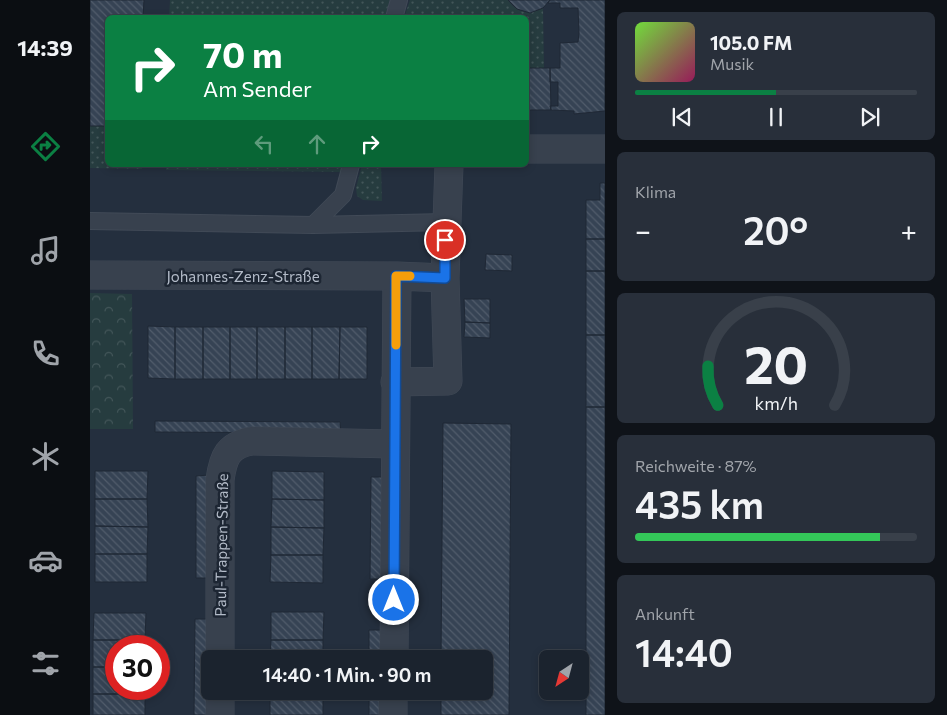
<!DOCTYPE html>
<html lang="de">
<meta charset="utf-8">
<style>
:root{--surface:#1b232e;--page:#282f3a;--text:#f1f3f6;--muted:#a0a4aa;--line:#39404a;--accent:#0b8043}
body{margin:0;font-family:Commissioner,sans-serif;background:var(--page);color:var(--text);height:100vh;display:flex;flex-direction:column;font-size:19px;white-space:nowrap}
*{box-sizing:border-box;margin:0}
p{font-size:16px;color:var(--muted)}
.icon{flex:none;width:28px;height:28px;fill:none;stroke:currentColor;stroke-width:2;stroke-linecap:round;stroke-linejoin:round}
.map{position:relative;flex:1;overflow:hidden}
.panel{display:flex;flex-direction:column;gap:12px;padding:12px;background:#0f1319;width:342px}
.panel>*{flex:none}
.banner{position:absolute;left:15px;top:15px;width:424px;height:152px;border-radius:8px;box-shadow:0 2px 8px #0003,0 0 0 1px var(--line);background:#0b8043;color:#fff;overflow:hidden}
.needle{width:32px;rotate:216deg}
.buttons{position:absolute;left:449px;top:650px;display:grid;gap:10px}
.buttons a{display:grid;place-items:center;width:50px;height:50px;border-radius:8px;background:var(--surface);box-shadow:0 2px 8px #0003,0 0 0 1px var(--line);font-size:25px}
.speed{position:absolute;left:15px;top:635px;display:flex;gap:10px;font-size:25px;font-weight:700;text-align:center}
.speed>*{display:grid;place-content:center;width:65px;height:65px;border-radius:50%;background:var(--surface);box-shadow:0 2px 8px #0003,0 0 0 1px var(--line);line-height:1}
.speed .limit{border:8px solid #d22;background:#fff;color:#111}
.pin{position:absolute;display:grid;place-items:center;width:42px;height:42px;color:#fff;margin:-21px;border:2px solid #fff;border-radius:50%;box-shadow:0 1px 5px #0007}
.me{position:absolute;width:55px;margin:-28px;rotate:0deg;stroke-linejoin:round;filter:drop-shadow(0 0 4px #0008)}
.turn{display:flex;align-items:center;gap:18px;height:105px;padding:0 15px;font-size:22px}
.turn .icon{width:65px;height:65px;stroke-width:2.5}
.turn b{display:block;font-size:35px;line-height:42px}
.lanes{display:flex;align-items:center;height:48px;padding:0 15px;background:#0003;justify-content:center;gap:25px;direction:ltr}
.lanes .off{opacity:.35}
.big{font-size:38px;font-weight:600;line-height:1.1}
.panel .tile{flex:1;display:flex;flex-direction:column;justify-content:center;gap:8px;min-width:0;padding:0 18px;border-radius:8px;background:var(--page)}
.panel .dial{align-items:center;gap:0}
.dial svg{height:130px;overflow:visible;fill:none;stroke:var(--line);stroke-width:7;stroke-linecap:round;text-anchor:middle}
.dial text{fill:var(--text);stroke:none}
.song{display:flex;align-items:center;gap:15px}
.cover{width:60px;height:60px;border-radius:8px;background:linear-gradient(135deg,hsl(100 70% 55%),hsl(330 70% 35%))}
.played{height:5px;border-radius:2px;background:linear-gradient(90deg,var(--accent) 50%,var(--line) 50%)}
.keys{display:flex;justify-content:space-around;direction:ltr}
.heat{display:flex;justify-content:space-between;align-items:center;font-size:28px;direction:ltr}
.charge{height:8px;border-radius:4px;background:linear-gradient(90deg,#34c759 87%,var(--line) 0)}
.trip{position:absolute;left:111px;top:650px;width:292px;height:50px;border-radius:8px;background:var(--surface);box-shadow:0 2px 8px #0003,0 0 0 1px var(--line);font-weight:600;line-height:50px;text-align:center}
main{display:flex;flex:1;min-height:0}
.dock{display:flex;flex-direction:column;width:90px;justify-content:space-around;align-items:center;background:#0b0e12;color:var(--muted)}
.dock .icon{width:35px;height:35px}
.dock .on{color:var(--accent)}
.dock b{font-size:22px;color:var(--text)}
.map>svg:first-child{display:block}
</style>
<main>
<nav class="dock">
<b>14:39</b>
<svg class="icon on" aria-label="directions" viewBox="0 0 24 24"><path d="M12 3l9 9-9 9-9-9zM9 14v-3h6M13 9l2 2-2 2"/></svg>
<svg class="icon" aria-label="music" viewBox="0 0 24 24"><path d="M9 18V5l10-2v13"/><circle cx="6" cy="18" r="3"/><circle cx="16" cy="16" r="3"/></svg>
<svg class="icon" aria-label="phone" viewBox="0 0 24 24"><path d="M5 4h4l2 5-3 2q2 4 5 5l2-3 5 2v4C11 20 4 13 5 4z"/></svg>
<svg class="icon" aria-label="climate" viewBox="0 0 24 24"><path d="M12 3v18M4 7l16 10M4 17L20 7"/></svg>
<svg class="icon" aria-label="car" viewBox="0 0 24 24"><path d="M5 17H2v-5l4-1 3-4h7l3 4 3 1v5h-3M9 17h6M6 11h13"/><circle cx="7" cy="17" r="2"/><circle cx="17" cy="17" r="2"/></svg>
<svg class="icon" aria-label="filters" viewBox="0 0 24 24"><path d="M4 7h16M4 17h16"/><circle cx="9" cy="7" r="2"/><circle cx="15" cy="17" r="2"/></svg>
</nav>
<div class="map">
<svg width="515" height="715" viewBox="0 0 515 715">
<defs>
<pattern id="grass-dots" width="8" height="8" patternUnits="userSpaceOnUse" patternTransform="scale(1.25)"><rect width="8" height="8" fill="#263c3f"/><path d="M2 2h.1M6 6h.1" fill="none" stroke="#435659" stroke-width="1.8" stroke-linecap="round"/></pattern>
<pattern id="park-crowns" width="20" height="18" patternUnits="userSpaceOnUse" patternTransform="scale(1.25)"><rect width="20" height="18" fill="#263c3f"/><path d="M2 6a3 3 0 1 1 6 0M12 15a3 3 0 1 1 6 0" fill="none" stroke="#435659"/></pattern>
<pattern id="building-back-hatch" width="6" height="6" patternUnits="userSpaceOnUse" patternTransform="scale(1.25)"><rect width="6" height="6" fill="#364354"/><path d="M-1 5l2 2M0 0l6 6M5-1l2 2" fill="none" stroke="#515c6b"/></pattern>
</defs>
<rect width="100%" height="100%" fill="#242f3e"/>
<path fill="url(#grass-dots)" d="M80,0h220l-5,17 -216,1z
M320,0h98c8,13 22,15 35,8l1,60h-18v-50h-122z
M0,126h17l1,39h34v4l-52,-1z
M76,165h178l-2,7 -176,-2z
M272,165h19l1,36 -19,-1 -6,-4 -1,-8z"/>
<path fill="url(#park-crowns)" d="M0,293l42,1 1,135h-43z"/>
<path fill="url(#building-back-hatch)" stroke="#1f2835" d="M0,0h54l-1,18h-35v108h-18z
M418,0h42l-7,8 -13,5 -13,-4z
M460,0h55v111l-31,3v-3l-23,-1 -1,-4h8v-24h-8v-14h10v-25l18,-1 1,-9 -1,-25h-18v-5h-12z
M436,68h24l1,42h-25z
M510,183h5v56h-19v-39h14z
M496,239h19v32h-19z
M396,254l26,1v16l-27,-1z
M496,271h19v64h-19z
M374,299h26v24l-25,-1z
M375,322l25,1v15l-26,-1z
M58,326l27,1v52l-27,-1z
M85,327h28v52h-28z
M113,327h27v52h-27z
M140,327h27v52h-27z
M167,327h28v52h-28z
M195,327h27v52h-27z
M222,327h28l-1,52h-27z
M250,327h27v52h-28z
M496,335h19v72h-19z
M496,407h19v308h-19z
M65,421l185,1 1,11 -186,-1z
M353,423l68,1 -2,291h-68v-24h44v-32h-44z
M5,471h53l-1,28h-52z
M182,471l52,1v28l-52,-1z
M119,475v103h-13v-102z
M281,477h12v102h-13z
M5,499h52l1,28 -53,-1z
M182,499l52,1v28l-53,-1z
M5,526l53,1 -1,27h-52z
M181,527l53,1 -1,27h-52z
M5,554h52v28h-52z
M181,555h52v28l-53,-1z
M181,612h53l-1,28h-52z
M4,613h52l-1,27h-52z
M105,619h14l-1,96h-14z
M279,630h14v29h-14z
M3,640h52v6h-29v21h-23z
M181,640h52v19h-53z
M3,667h23v22h29v5h-52z
M180,691h53v5h-53z
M279,691h13v24h-13z
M3,694h52v21h-52z
M180,696h53v19h-53z"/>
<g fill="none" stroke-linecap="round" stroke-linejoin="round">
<g stroke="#414a57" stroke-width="18">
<path id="service" d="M304,18l5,-18
M0,221l223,4 30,-30 8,-30
M223,225l133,-3"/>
</g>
<g stroke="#414a57" stroke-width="29">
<path id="minor" d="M436,149h79
M0,275l307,1
M305,382l53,-1 -3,-103
M130,659v-179c3,-23 8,-35 32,-39l142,3
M304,659l3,-383 48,2 4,-113
M130,715v-24
M303,715v-24"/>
</g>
<use href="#service" stroke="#38414e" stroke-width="16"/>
<use href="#minor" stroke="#38414e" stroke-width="28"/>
</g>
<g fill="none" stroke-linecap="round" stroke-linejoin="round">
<g stroke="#114b97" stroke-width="12">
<path id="route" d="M304,600l2,-324 49,2v-38"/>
</g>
<use href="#route" stroke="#1a73e8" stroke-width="9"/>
<path stroke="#f59e0b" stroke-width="9" d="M306,345v-69h14"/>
</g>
<g text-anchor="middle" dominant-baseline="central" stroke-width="5" stroke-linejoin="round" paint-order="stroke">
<g font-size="15" fill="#b4bcc9" stroke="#1d2633">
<text x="153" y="276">Johannes-Zenz-Straße</text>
<text transform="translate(131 545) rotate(-89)">Paul-Trappen-Straße</text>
</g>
</g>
</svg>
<div class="buttons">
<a><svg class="needle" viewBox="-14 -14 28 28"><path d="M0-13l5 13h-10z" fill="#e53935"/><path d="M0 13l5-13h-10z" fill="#a0a4aa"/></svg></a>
</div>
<div class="speed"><div class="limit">30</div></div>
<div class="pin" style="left:355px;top:240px;background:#d93025"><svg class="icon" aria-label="arrive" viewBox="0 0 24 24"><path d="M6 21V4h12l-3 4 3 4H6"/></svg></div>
<svg class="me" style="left:304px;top:600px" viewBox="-20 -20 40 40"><circle r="17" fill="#1a73e8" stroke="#fff" stroke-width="3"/><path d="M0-11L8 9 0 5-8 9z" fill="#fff"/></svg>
<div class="trip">14:40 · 1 Min. · 90 m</div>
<div class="banner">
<div class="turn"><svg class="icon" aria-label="right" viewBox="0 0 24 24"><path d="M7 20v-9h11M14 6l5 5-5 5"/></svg><div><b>70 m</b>Am Sender</div></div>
<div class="lanes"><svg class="icon off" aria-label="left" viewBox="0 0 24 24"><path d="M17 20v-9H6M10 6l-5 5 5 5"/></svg><svg class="icon off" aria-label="ahead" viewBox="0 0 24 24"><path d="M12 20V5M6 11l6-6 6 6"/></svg><svg class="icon" aria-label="right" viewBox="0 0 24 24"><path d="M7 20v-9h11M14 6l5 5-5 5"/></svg></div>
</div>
</div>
<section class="panel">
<div class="tile">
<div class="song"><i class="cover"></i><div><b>105.0 FM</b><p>Musik</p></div></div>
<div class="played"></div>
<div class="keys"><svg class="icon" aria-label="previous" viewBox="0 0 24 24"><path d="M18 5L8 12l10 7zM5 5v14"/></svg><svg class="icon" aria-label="pause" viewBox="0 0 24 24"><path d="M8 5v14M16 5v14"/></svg><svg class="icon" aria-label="next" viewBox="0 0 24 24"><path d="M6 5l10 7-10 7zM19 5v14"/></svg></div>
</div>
<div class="tile"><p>Klima</p>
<div class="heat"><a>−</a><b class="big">20°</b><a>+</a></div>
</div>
<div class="tile dial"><svg viewBox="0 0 100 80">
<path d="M14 69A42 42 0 1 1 86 69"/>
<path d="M14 69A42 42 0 0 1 8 45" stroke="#0b8043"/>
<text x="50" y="56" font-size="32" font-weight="700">20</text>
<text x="50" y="72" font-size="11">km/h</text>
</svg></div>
<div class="tile"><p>Reichweite · 87%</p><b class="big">435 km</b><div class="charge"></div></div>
<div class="tile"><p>Ankunft</p><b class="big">14:40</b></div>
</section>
</main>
